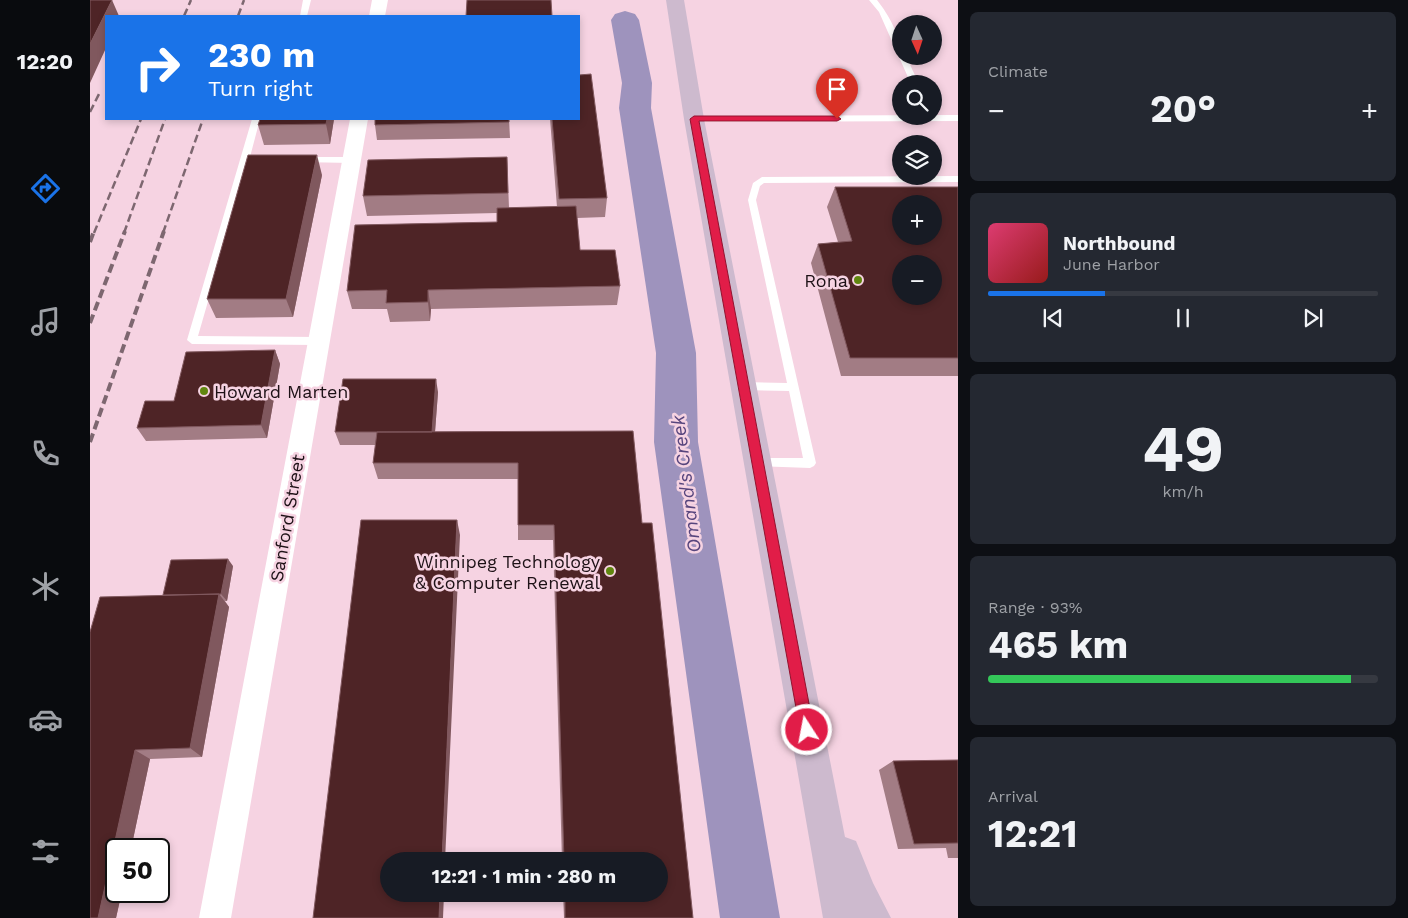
<!DOCTYPE html>
<meta charset="utf-8">
<style>
:root{--surface:#171b24;--page:#242831;--text:#f1f3f6;--muted:#9ea1a6;--line:#363941;--accent:#1a73e8}
body{margin:0;font-family:"Work Sans",sans-serif;background:var(--page);color:var(--text);height:100vh;display:flex;flex-direction:column;font-size:19px;white-space:nowrap}
*{box-sizing:border-box;margin:0}
p{font-size:16px;color:var(--muted)}
.icon{flex:none;width:28px;height:28px;fill:none;stroke:currentColor;stroke-width:2;stroke-linecap:round;stroke-linejoin:round}
.map{position:relative;flex:1;overflow:hidden}
.sheet{display:flex;flex-direction:column;gap:12px;padding:12px;background:#0d0f14;width:450px}
.sheet>*{flex:none}
.top-card{position:absolute;left:15px;top:15px;width:475px;height:105px;border-radius:0px;box-shadow:0 2px 8px #0003;background:#1a73e8;color:#fff;overflow:hidden}
.needle{width:32px;rotate:177deg}
.controls{position:absolute;left:802px;top:15px;display:grid;gap:10px}
.controls a{display:grid;place-items:center;width:50px;height:50px;border-radius:50%;background:var(--surface);box-shadow:0 2px 8px #0003;font-size:25px}
.speed{position:absolute;left:15px;top:838px;display:flex;gap:10px;font-size:25px;font-weight:700;text-align:center}
.speed>*{display:grid;place-content:center;width:65px;height:65px;border-radius:50%;background:var(--surface);box-shadow:0 2px 8px #0003;line-height:1}
.speed .limit{border:2px solid #111;border-radius:8px;background:#fff;color:#111}
.pin{position:absolute;display:grid;place-items:center;width:42px;height:42px;color:#fff;margin:-51px -21px;border-radius:50% 50% 50% 0;rotate:-45deg;box-shadow:0 0 5px #0007}
.pin .icon{rotate:45deg}
.me{position:absolute;width:55px;margin:-28px;rotate:349deg;stroke-linejoin:round;filter:drop-shadow(0 0 4px #0008)}
.turn{display:flex;align-items:center;gap:18px;height:105px;padding:0 20px;font-size:22px}
.turn .icon{width:65px;height:65px;stroke-width:2.5}
.turn b{display:block;font-size:35px;line-height:42px}
.big{font-size:38px;font-weight:700;line-height:1.1}
.sheet .card{flex:1;display:flex;flex-direction:column;justify-content:center;gap:8px;min-width:0;padding:0 18px;border-radius:8px;background:var(--page)}
.sheet .dial{align-items:center;gap:0}
.dial b{font-size:65px;line-height:1}
.song{display:flex;align-items:center;gap:15px}
.cover{width:60px;height:60px;border-radius:8px;background:linear-gradient(135deg,hsl(340 70% 55%),hsl(0 70% 35%))}
.played{height:5px;border-radius:2px;background:linear-gradient(90deg,var(--accent) 30%,var(--line) 30%)}
.keys{display:flex;justify-content:space-around;direction:ltr}
.heat{display:flex;justify-content:space-between;align-items:center;font-size:28px;direction:ltr}
.charge{height:8px;border-radius:4px;background:linear-gradient(90deg,#34c759 93%,var(--line) 0)}
.trip{position:absolute;left:290px;top:852px;width:288px;height:50px;border-radius:25px;background:var(--surface);box-shadow:0 2px 8px #0003;font-weight:700;line-height:50px;text-align:center}
main{display:flex;flex:1;min-height:0}
.tab-bar{display:flex;flex-direction:column;width:90px;justify-content:space-around;align-items:center;background:#090b0e;color:var(--muted)}
.tab-bar .icon{width:35px;height:35px}
.tab-bar .on{color:var(--accent)}
.tab-bar b{font-size:22px;color:var(--text)}
.map>svg:first-child{display:block}
</style>
<main>
<nav class="tab-bar">
<b>12:20</b>
<svg class="icon on" aria-label="directions" viewBox="0 0 24 24"><path d="M12 3l9 9-9 9-9-9zM9 14v-3h6M13 9l2 2-2 2"/></svg>
<svg class="icon" aria-label="music" viewBox="0 0 24 24"><path d="M9 18V5l10-2v13"/><circle cx="6" cy="18" r="3"/><circle cx="16" cy="16" r="3"/></svg>
<svg class="icon" aria-label="phone" viewBox="0 0 24 24"><path d="M5 4h4l2 5-3 2q2 4 5 5l2-3 5 2v4C11 20 4 13 5 4z"/></svg>
<svg class="icon" aria-label="climate" viewBox="0 0 24 24"><path d="M12 3v18M4 7l16 10M4 17L20 7"/></svg>
<svg class="icon" aria-label="car" viewBox="0 0 24 24"><path d="M5 17H2v-5l4-1 3-4h7l3 4 3 1v5h-3M9 17h6M6 11h13"/><circle cx="7" cy="17" r="2"/><circle cx="17" cy="17" r="2"/></svg>
<svg class="icon" aria-label="filters" viewBox="0 0 24 24"><path d="M4 7h16M4 17h16"/><circle cx="9" cy="7" r="2"/><circle cx="15" cy="17" r="2"/></svg>
</nav>
<div class="map">
<svg width="868" height="918" viewBox="0 0 868 918">
<rect width="100%" height="100%" fill="#f6d3e2"/>
<g fill="none" stroke-linecap="round" stroke-linejoin="round">
<path fill="#9e93bd" fill-rule="evenodd" d="M535,11l10,3 4,6 13,63 -1,25 45,245 2,89 82,476h-60l-66,-476 2,-89 -37,-245 3,-25 -11,-63 4,-6z"/>
<path fill="#fff" fill-rule="evenodd" d="M213,0h8l-4,16h-7z
M779,0h8c12,15 24,37 24,56h5l13,28h-8l-32,-72z
M868,115v6l-264,1 -4,-3 4,-3z
M162,119h8l-10,38h10l4,3 -4,3h-12l-50,173 121,1 5,4 -5,4 -127,-1 -5,-4z
M214,157h47l4,3 -4,3 -50,-1 -1,-2z
M868,176v6l-194,1 -4,3 -4,14 60,263 -2,3 -4,2 -56,-2 -2,-3 2,-3 4,-2h45l-14,-67 -46,-1 -5,-4 5,-4 44,1 -39,-183 5,-17 9,-6z"/>
<path fill="#fff" fill-rule="evenodd" d="M282,0h16l-3,16h-16z
M260,119h18l-137,799h-32z"/>
<path fill="#cdbace" fill-rule="evenodd" d="M576,0h18l20,119 141,718 11,4 17,42 18,35h-68l-139,-799z"/>
<path stroke="#7d6770" stroke-width="2.5" stroke-dasharray="8 4" stroke-linecap="butt" d="M94,16l7,-16
M148,16l6,-16
M0,112l9,-18
M4,233l47,-114
M34,233l41,-114
M73,233l40,-114"/>
<path stroke="#7d6770" stroke-width="4" stroke-dasharray="9 4.5" stroke-linecap="butt" d="M0,242l4,-11
M0,323l35,-92
M0,442l74,-211"/>
</g>
<path fill="#a27c84" d="M244,119l-4,25 -66,1 -6,-20z
M419,119l1,19 -133,2 -2,-15z
M460,119h29l28,79 -2,19 -28,1 3,32 40,36 -3,19 -186,4 -1,12 -40,1 -3,-13h-35l-5,-18 150,-69v-9l-130,3 -4,-20 144,-39 2,51 48,-1z
M232,175l-29,142 -77,1 -9,-19z
M745,187h123v189h-117l-30,-113 7,-19 20,-2 -11,-35z
M185,350l5,14 -13,74 -121,3 -9,-13 37,-27z
M348,392l-3,40 198,-1 9,92 51,395h-129l-1,-24h96v-33h-97l-9,-321h-35v-61h-140l-5,-16 3,-18h-36l-5,-13z
M143,566l-6,35h-2l4,6 -27,150 -52,2 -19,90h-15l6,42 -6,27h-26l73,-323z
M868,760v98h-10l-2,-10 -48,1 -19,-79 14,-9z"/>
<path fill="#80585e" d="M22,0l7,16h-13v32l-16,35v-39z
M237,119h7l-4,25 -4,-20z
M227,155l5,20 -29,142 -7,-18z
M338,290l3,19 -1,12 -2,-19z
M185,350l5,14 -13,74 -6,-13z
M346,379l2,13 -4,53 -2,-13z
M367,520l3,15 -15,326h-3z
M138,559l5,7 -6,35 -6,-7z
M129,594l10,13 -27,150 -12,-9z
M45,750l15,9 -19,90h-15v42h6l-6,27h-18z
M350,894h4l-1,24h-4z"/>
<path fill="#4e2426" stroke="#80585e" fill-rule="evenodd" d="M0,0h22l-22,44z
M377,0h84l1,16h-86z
M501,74l16,124 -48,1 -7,-80h27v-44z
M170,119h67l-1,5 -68,1z
M285,119h134v3l-134,3z
M158,155h69l-31,144h-79z
M417,157l1,36 -145,3 5,-36z
M745,187h123v171h-108l-32,-114 34,-3zM811,204h33v32h-33zM811,264h33v32h-33z
M486,206l4,44h35l5,36 -192,4v12l-42,1 1,-13 -40,1 8,-66 142,-3v-14z
M185,350l-14,75 -124,3 8,-27h29l12,-49z
M253,379h93l-4,53h-97z
M543,431l9,92h10l41,395h-128v-24h94v-33h-95l-10,-336h-36v-62h-145l4,-31z
M271,520h96l-15,341h-53v33h51l-1,24h-126z
M138,559l-7,35 -58,1 8,-35z
M129,594l-29,154 -55,2 -37,168h-8v-286l10,-35z
M868,760v83l-44,1 -21,-83z"/>
<path fill="#e11d48" stroke="#92132f" d="M604,116h143l4,3 -4,2h-138l115,609 -2,5 -5,2 -5,-2 -2,-5 -110,-611z"/>
<g fill="#60870f" stroke="#f6d3e2" stroke-width="2">
<circle cx="768" cy="280" r="5"/>
<circle cx="114" cy="391" r="5"/>
<circle cx="520" cy="571" r="5"/>
</g>
<g text-anchor="middle" dominant-baseline="central" stroke-width="5" stroke-linejoin="round" paint-order="stroke">
<g font-size="18" fill="#1d1116" stroke="#f6d3e2" text-anchor="end">
<text x="758" y="280">Rona</text>
<text x="124" y="391" text-anchor="start">Howard Marten</text>
<text x="510" y="561">Winnipeg Technology<tspan x="510" dy="21">&amp; Computer Renewal</tspan></text>
</g>
<g font-size="18" fill="#1d1116" stroke="#f6d3e2">
<text transform="translate(197 518) rotate(-80)">Sanford Street</text>
</g>
<g font-size="19" font-style="italic" fill="#57457d" stroke="#f6d3e2">
<text transform="translate(596 484) rotate(-97)">Omand's Creek</text>
</g>
</g>
</svg>
<div class="controls">
<a><svg class="needle" viewBox="-14 -14 28 28"><path d="M0-13l5 13h-10z" fill="#e53935"/><path d="M0 13l5-13h-10z" fill="#9ea1a6"/></svg></a>
<a><svg class="icon" aria-label="search" viewBox="0 0 24 24"><circle cx="10" cy="10" r="6"/><path d="M15 15l6 6"/></svg></a>
<a><svg class="icon" aria-label="layers" viewBox="0 0 24 24"><path d="M12 4l9 5-9 5-9-5zM3 14l9 5 9-5"/></svg></a>
<a>+</a>
<a>−</a>
</div>
<div class="speed"><div class="limit">50</div></div>
<div class="pin" style="left:747px;top:119px;background:#d93025"><svg class="icon" aria-label="arrive" viewBox="0 0 24 24"><path d="M6 21V4h12l-3 4 3 4H6"/></svg></div>
<svg class="me" style="left:717px;top:730px" viewBox="-20 -20 40 40"><circle r="17" fill="#e11d48" stroke="#fff" stroke-width="3"/><path d="M0-11L8 9 0 5-8 9z" fill="#fff"/></svg>
<div class="trip">12:21 · 1 min · 280 m</div>
<div class="top-card">
<div class="turn"><svg class="icon" aria-label="right" viewBox="0 0 24 24"><path d="M7 20v-9h11M14 6l5 5-5 5"/></svg><div><b>230 m</b>Turn right</div></div>
</div>
</div>
<section class="sheet">
<div class="card"><p>Climate</p>
<div class="heat"><a>−</a><b class="big">20°</b><a>+</a></div>
</div>
<div class="card">
<div class="song"><i class="cover"></i><div><b>Northbound</b><p>June Harbor</p></div></div>
<div class="played"></div>
<div class="keys"><svg class="icon" aria-label="previous" viewBox="0 0 24 24"><path d="M18 5L8 12l10 7zM5 5v14"/></svg><svg class="icon" aria-label="pause" viewBox="0 0 24 24"><path d="M8 5v14M16 5v14"/></svg><svg class="icon" aria-label="next" viewBox="0 0 24 24"><path d="M6 5l10 7-10 7zM19 5v14"/></svg></div>
</div>
<div class="card dial"><b>49</b><p>km/h</p></div>
<div class="card"><p>Range · 93%</p><b class="big">465 km</b><div class="charge"></div></div>
<div class="card"><p>Arrival</p><b class="big">12:21</b></div>
</section>
</main>
